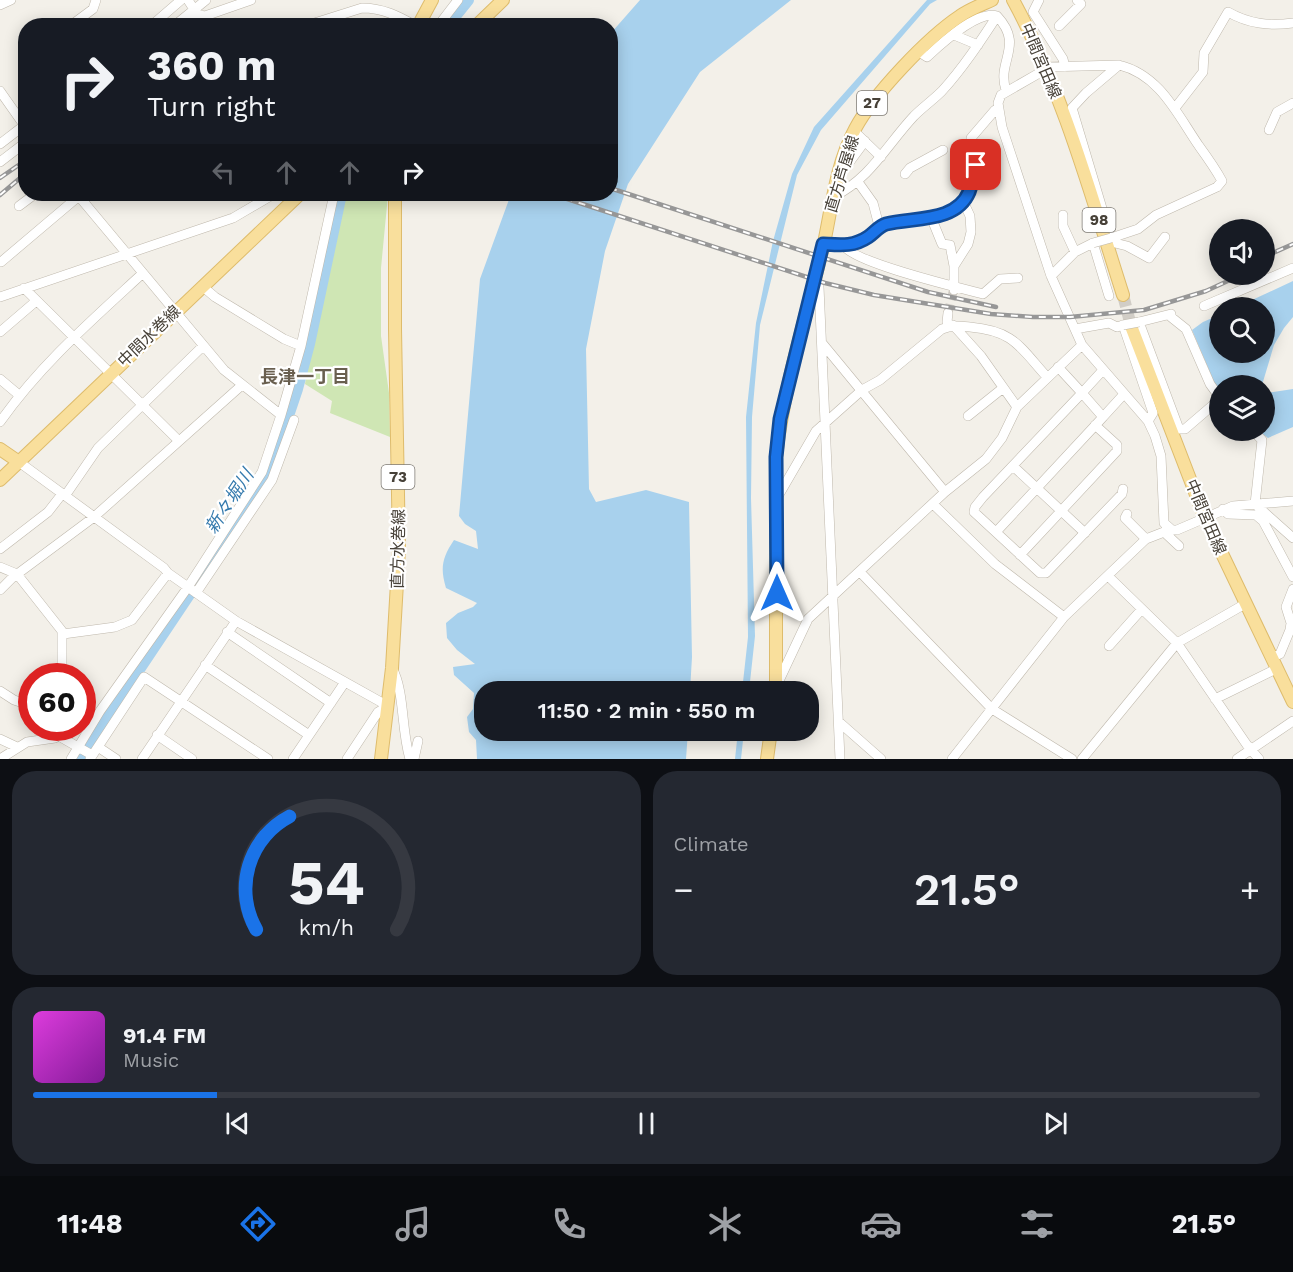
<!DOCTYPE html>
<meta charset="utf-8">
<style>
:root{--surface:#171b24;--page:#242831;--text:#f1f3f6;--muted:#9ea1a6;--line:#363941;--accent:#1a73e8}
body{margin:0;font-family:"Work Sans","Noto Sans JP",sans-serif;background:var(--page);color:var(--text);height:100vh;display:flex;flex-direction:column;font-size:22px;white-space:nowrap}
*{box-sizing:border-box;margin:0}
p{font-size:20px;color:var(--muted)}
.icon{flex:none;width:33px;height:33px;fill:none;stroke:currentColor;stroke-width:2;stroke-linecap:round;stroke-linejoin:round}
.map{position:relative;height:759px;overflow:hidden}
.sheet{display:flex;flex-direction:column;gap:12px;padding:12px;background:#0d0f14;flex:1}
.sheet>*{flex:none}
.banner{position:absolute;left:18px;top:18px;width:600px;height:183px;border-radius:24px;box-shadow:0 3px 15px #0003;background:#171b24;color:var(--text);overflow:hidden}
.tools{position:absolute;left:1209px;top:219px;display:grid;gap:12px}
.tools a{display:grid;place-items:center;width:66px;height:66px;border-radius:50%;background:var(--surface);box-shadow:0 3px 15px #0003;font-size:30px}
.speed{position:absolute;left:18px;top:663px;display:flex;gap:12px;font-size:30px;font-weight:700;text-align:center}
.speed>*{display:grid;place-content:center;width:78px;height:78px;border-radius:50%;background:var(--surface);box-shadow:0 3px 15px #0003;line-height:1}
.speed .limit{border:9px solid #d22;background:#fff;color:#111}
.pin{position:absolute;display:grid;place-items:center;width:51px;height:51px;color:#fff;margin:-26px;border-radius:12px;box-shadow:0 3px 9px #0006}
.me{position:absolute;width:66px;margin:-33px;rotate:0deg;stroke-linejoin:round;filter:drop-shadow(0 0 4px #0008)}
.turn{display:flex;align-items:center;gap:21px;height:126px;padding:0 30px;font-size:27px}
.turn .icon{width:78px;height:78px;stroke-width:2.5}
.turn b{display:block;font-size:42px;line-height:51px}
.lanes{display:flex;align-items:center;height:57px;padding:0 30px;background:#0003;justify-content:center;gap:30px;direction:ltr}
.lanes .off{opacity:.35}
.big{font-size:45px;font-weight:600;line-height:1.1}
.sheet .widget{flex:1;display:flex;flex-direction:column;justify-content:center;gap:9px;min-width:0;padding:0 21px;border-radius:24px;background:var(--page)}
.sheet .dial{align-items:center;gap:0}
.dial svg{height:156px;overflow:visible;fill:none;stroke:var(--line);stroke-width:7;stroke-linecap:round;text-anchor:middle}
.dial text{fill:var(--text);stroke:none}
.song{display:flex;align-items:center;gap:18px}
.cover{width:72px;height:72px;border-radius:9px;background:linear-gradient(135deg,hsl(300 70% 55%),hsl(290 70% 35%))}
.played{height:6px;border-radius:3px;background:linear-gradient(90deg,var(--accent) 15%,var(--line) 15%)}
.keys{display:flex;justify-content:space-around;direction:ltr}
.heat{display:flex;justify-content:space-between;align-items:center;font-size:33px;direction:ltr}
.sheet .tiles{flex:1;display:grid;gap:12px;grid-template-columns:1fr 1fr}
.widget:last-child{grid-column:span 2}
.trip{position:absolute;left:474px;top:681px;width:345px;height:60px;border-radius:24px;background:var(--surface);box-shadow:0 3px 15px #0003;font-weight:600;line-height:60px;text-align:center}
.tabs{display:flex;height:96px;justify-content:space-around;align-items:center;background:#090b0e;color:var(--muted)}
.tabs .icon{width:42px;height:42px}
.tabs .active{color:var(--accent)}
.tabs b{font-size:27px;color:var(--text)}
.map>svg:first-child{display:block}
</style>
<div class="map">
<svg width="1293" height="759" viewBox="0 0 1293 759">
<rect width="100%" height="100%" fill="#f3f0e9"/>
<path fill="#cfe6b4" d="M346,194l42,1 -7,73v68l8,57 1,44 -60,-24 2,-12 -27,-17 18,-101z"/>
<path fill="#a8d1ed" d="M640,0h151l-91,72 -72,112 -23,67 -19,98 3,140 7,13 50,-12 43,12 3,155 -2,34 -206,1v38l204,1 -2,28h-209l-1,-19 -7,-8 -2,-15 6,-8 1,-16 -20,-18 -1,-8 22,-3 -18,-14 -10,-12 -1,-15 12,-10 15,-6 4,-4 -31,-15c-6,-20 -4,-30 8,-48l24,9 -2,-18 -11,-7 -6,-8 21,-237 31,-85h99l1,-161z
M927,0h10l-7,4 -109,126 -24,45 -37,150 -8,92 -1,81 4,138 -6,55h-7l6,-54 -2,-220 10,-94 17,-82 19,-67 22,-47z
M1293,281v36l-9,11 -10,17 -12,40 -42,1 -1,4 -2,-1 -25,-59 11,-8 16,-7 1,37h44v-44l-27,-1z
M1265,389l2,4 26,-4v38l-25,11 -9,-7 5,-1z
M738,731h6l-3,28h-6z"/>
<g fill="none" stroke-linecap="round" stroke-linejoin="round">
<path stroke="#a8d1ed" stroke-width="12" d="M447,26l21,-26
M79,759l188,-281 30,-89 12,-45 32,-150"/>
<path stroke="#d1cdc6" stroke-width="9" stroke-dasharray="9 4.5" stroke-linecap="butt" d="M948,313l5,-21"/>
<path stroke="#d1cdc6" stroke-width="12" stroke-dasharray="12 6" stroke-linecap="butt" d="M1123,295l8,31"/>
<g stroke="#bfb8ac" stroke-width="10">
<path id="minor" d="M188,0l9,14 -3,12
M1039,0l-6,12 30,47 2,8
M0,5l11,-5
M197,14l8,2 46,-16
M70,26l23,-17 3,-9
M151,26l30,-26
M174,26l32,-26
M305,26l57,-18c21,0 36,8 54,18
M438,26l20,-26
M1059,26l22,-22 -4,-4
M954,35l24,10
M919,52l8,5c14,-13 50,-47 70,-41 28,30 -1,45 9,74
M0,91l26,37
M1175,108l28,-36 1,-19 24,-41c21,12 41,14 65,11
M1269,130l8,-18 16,-9
M854,131l27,26
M0,144l26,-20
M0,162l26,-20
M848,164l17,-23
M905,174l5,-6 33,-18
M858,182l15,21 5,19 3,5
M77,194l147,176 57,45
M833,197c38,-19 53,-51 81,-81 9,-9 19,-16 28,-25 21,-23 38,-49 55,-75
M19,206l16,-12
M1063,215v11l12,26
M1104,215l-32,-107 14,-15 33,-28
M931,217l11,27 8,1 4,21
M1109,234l6,9 12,3 22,12 16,-21
M1111,238l27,-9 18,-14 61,-28 5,-6c-7,-13 -15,-24 -23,-35 -22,-32 -39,-71 -80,-81l-74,2 -4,5 -40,23 -3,8 4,24 49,149 31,69 66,76 7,15 6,20 3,67 8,7h5l56,-24 60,-5
M823,244c17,1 30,3 45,-7 6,-4 11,-11 18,-13 39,-10 72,2 87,-46 4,-14 5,-26 -2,-40l24,-28h3
M843,245c11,18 114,42 140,49l17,-15 18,-1
M1,262l78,-66
M1051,276l24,-24 18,-9 16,53
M814,282l5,5 21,472
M202,286l13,11 69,42 17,7
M24,288l155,153
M954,290v-24l14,-22 3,-12 -1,-16 -7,-15
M0,297l233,-79 41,-24
M1204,306l89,-38
M948,313l-1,9 3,3
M953,325l28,31 36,51
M1075,329l34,-6 8,4 6,-2 30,88 -5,8
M0,332l35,-30
M822,343l123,149
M1058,367l24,26 21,-23
M0,379l19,16
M1220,398l-10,-14 -24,-55 -15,-12v-3l-32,8 40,107h6l35,-30
M968,416l35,-28
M1103,417l21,-23
M0,422c40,-57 92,-102 143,-149
M1252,430l10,10 -7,64
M19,462l145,106 4,5 68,48 152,85
M1013,466l72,67
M777,498l39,-67 46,-41 18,-10 62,-51c10,-4 17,-3 28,-2 44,4 49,19 77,50
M933,504l62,60 69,53
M1255,504l38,34
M1223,509l5,5 28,1 7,6 30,56
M1127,514l-2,4 21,21
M996,532l107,-115 -21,-24 -99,104 -8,10 -1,5 66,61h6l76,-79 1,-5
M1164,532l15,14
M0,549l48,-37 14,-18 5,-1 31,-45 105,-102
M1020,555l97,-104v-6l-22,-20
M0,567l17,7 45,57v45
M860,572l132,137 80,50
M1108,576l69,67 70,102 12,14
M0,590l12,-12 82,-61 148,-132
M196,593l76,-113 22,-60
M227,632l104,71
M63,634l52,-7 17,-7 36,-47
M1109,646l33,-37
M1271,658l9,-4 10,-24 1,-7 -5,-16 7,-18
M205,665l104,70
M392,668c13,24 9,62 18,91
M776,687l32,-68 137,-127 41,-33 16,-21 15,-31 65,-62
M0,691l14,9 18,6
M1215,699l61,-30
M839,722l42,37
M57,735l35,20
M157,735l35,24
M0,739l17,8
M98,747l18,12
M0,759l27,-17 28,-4 2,-3
M71,759l29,-48 88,-124 74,-115 19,-57 20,-69 33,-152
M90,759l54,-82 124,82
M142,759l94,-138
M293,759l52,-77
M347,759l31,-47 10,-6
M414,759l4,-18
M952,759l112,-142 82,-78 18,-7 4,-4
M1082,759l95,-116 68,-39
M1237,759l56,-38"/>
</g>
<g stroke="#debc6c" stroke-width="14">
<path id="major" d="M1013,0c50,92 78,195 110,295
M418,26l14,-26
M476,26l27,-26
M1131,326l74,192 88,184
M0,449l19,13
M0,480l300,-286
M776,692v-235c8,-73 31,-143 48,-214 8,-37 12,-79 31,-114 18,-34 72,-91 105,-113 10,-7 21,-11 32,-16
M381,759l11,-91 7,-119 -4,-220v-135
M767,759l4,-29"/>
</g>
<use href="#minor" stroke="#fff" stroke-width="9"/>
<use href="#major" stroke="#f9df9c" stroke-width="12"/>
<g stroke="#979797" stroke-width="4.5">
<path id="rail" d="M0,178l26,-18
M610,188l318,104 68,15
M552,194l273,89 49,12 117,19 42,3h37l74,-7 62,-19 37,-17
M0,195l26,-22
M1264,257l29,-13"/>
</g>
<use href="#rail" stroke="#fff" stroke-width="2" stroke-dasharray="7" stroke-linecap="butt"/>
<g stroke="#bfb8ac" stroke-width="10" stroke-linecap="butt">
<path id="minor-bridge" d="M1093,243l18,-5
M1123,325l16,-3"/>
</g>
<use href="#minor-bridge" stroke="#fff" stroke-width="9"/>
</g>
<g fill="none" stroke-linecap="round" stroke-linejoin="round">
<g stroke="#114b97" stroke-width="15">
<path id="route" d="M777,593l-1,-136 4,-38 43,-175c17,1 30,3 45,-7 6,-4 11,-11 18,-13 27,-7 70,-1 83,-32 3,-8 5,-18 7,-27"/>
</g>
<use href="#route" stroke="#1a73e8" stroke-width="10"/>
</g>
<g text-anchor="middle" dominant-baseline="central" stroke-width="4.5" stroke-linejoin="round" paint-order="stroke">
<g fill="#fff" stroke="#7e7a74" stroke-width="1.5">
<rect x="857" y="91" width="30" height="24" rx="4.5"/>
<rect x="1082.5" y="208" width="33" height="24" rx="4.5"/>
<rect x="381.5" y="465" width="33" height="24" rx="4.5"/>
</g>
<g font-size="15" font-weight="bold" fill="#474138">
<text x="872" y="103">27</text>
<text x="1099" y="220">98</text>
<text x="398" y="477">73</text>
</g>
<g font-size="16" fill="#474138" stroke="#fff">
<text transform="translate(1041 61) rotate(67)">中間宮田線</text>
<text transform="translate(842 174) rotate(-73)">直方芦屋線</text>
<text transform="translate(149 336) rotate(-44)">中間水巻線</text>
<text transform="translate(1206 517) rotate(67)">中間宮田線</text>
<text transform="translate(398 549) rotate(-89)">直方水巻線</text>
</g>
<g font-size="18" font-weight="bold" fill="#695f4f" stroke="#fff">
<text x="305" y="376">長津一丁目</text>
</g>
<g font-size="18" font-style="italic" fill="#367bae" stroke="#fff">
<text transform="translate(229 501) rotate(-57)">新々堀川</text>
</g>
</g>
</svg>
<div class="tools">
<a><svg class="icon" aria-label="sound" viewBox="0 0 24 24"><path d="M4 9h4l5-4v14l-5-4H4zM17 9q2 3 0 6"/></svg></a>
<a><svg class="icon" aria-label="search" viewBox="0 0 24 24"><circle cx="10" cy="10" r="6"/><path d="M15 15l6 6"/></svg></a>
<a><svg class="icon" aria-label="layers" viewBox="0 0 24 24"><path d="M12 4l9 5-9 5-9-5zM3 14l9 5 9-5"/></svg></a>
</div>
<div class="speed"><div class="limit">60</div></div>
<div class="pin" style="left:976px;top:165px;background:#d93025"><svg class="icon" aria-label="arrive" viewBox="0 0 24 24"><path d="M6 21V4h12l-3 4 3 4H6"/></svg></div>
<svg class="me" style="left:777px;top:593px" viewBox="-20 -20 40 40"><path d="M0-17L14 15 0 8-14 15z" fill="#1a73e8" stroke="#fff" stroke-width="4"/></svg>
<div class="trip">11:50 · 2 min · 550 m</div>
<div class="banner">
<div class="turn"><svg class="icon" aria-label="right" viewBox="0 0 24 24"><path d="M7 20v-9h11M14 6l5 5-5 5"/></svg><div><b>360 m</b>Turn right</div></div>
<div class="lanes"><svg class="icon off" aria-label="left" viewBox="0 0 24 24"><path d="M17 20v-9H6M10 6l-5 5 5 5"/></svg><svg class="icon off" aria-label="ahead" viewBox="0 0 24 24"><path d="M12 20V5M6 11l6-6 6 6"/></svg><svg class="icon off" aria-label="ahead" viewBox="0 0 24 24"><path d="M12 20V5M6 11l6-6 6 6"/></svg><svg class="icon" aria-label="right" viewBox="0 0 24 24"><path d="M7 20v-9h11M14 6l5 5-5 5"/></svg></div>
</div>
</div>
<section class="sheet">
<div class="tiles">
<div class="widget dial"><svg viewBox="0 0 100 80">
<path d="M14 69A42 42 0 1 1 86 69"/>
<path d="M14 69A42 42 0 0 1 31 11" stroke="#1a73e8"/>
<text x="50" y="56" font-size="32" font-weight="700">54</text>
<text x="50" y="72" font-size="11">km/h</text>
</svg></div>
<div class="widget"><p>Climate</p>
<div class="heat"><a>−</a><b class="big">21.5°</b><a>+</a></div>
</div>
<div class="widget">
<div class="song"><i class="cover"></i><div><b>91.4 FM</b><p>Music</p></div></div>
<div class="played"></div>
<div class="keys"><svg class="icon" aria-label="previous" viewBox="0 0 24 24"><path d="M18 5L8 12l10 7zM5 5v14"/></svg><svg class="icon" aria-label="pause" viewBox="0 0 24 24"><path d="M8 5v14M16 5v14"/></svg><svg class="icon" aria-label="next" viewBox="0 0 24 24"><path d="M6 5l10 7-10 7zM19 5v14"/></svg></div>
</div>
</div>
</section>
<nav class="tabs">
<b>11:48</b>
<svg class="icon active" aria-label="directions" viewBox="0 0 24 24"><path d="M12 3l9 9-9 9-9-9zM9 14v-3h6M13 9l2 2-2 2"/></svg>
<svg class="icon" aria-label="music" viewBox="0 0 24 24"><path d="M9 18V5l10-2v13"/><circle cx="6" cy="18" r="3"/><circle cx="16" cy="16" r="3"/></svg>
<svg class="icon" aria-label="phone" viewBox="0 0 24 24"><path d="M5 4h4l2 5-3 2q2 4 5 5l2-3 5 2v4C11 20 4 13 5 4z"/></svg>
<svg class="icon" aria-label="climate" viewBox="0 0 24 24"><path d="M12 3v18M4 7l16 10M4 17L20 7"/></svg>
<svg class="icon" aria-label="car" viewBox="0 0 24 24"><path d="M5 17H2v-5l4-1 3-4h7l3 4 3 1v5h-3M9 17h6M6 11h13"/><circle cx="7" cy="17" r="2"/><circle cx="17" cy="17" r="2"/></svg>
<svg class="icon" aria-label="filters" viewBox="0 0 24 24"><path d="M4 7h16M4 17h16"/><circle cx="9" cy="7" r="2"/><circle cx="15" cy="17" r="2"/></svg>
<b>21.5°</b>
</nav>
